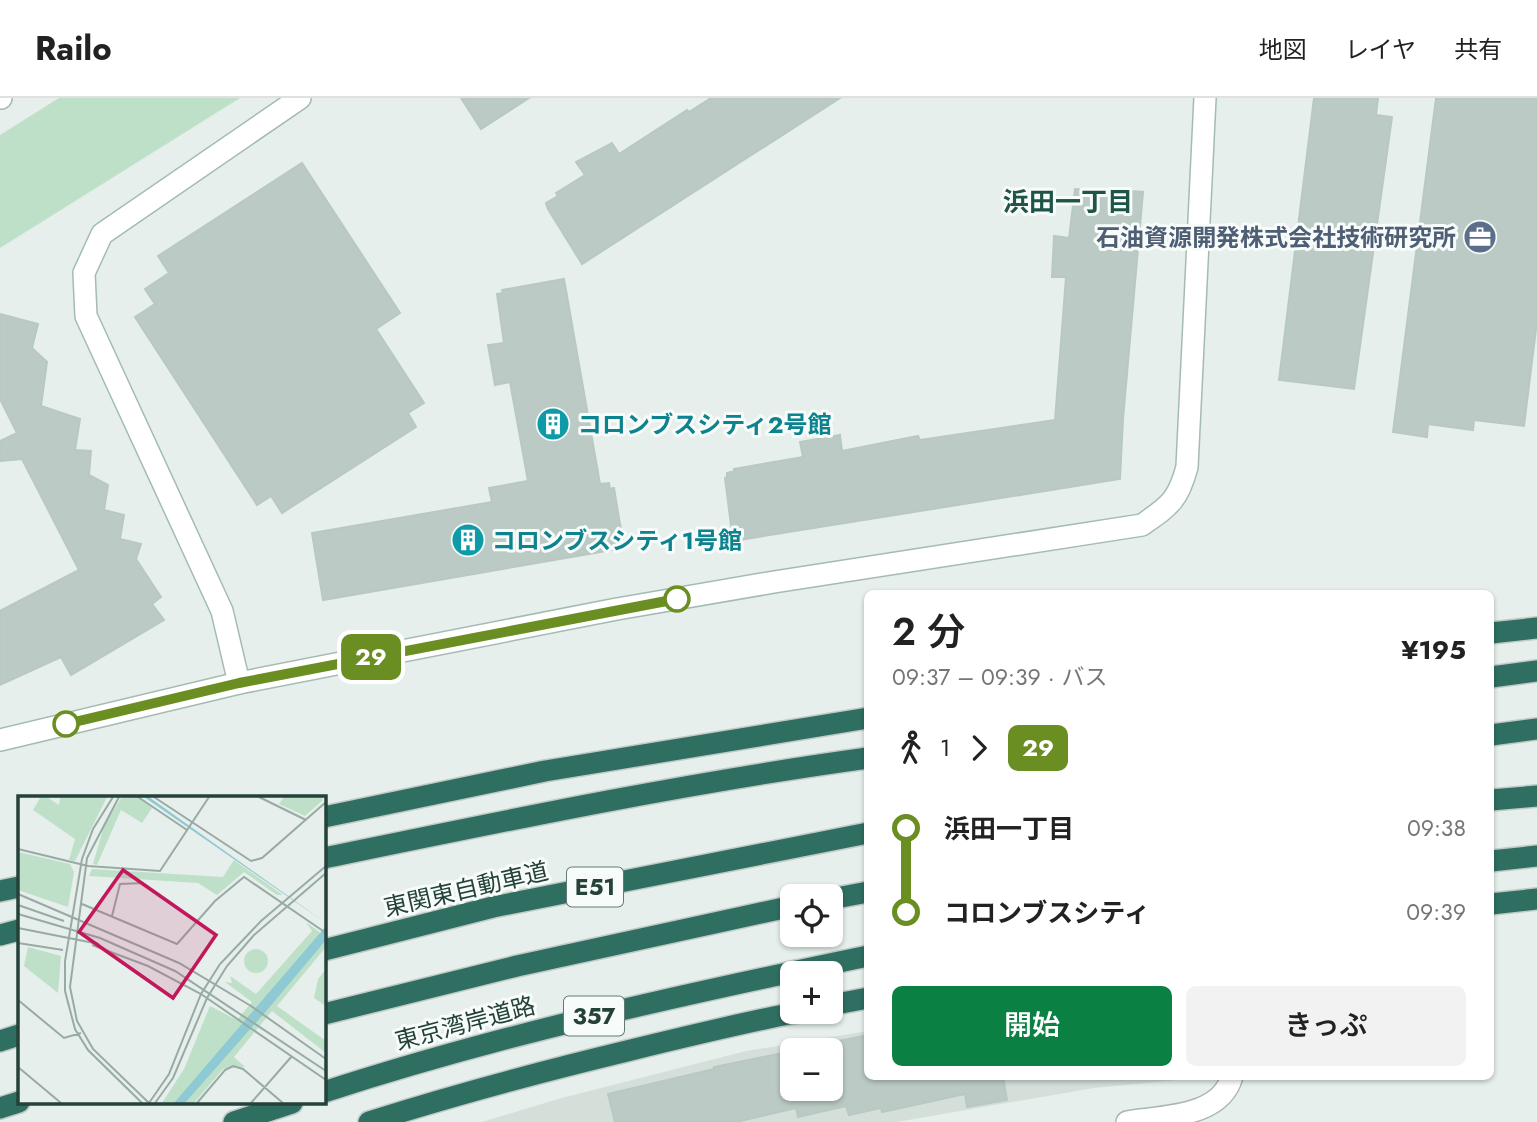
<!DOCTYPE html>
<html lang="ja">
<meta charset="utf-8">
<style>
body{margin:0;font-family:Jost,"Noto Sans JP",sans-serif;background:#f2f2f2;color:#222;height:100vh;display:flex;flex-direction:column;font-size:26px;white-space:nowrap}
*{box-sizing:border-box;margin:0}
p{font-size:23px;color:#767676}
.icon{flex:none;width:38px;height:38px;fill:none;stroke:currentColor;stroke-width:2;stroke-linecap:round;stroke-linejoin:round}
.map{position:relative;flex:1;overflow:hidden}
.drawer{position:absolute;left:864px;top:492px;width:630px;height:490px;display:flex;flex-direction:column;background:#fff;border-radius:10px;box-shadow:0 2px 5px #0004}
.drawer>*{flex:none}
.badge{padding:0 14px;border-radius:10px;font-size:24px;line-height:46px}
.controls{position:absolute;left:780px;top:786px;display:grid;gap:14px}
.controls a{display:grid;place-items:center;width:63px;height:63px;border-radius:10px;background:#fff;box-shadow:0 2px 5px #0004;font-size:35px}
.map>.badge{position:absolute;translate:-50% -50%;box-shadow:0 0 0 4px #fff}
.legs{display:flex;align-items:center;gap:10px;height:77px;padding:0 28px;font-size:23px}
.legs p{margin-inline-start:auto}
.headline{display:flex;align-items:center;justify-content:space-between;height:119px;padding:0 28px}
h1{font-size:38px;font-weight:600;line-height:52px}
.cta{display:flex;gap:14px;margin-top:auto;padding:14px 28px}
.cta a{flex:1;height:80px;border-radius:10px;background:#0b8043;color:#fff;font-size:28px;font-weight:600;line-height:80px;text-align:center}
.cta a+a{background:#f2f2f2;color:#222}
ul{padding:0 28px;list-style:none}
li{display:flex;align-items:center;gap:24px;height:84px;font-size:26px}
li i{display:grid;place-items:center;width:10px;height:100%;margin:0 9px;background:currentColor}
li i::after{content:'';width:18px;height:18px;margin:-9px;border:5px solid;border-radius:50%;background:#fff}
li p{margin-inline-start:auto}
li:first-child i{background:linear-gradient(#0000 50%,currentColor 0)}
li:last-child i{background:linear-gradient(currentColor 50%,#0000 0)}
header{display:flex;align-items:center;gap:42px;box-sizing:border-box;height:98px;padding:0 35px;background:#fff;border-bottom:2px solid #e0e0e0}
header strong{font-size:33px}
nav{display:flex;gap:38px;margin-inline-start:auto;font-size:24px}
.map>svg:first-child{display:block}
.built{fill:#d4dfda;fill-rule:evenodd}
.green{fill:#bfe0c8}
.building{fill:#bbcac4;stroke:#b8c9c2;stroke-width:2}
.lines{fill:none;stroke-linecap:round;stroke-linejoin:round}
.street-casing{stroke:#a8b8b2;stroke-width:24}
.secondary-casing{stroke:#a4bbb3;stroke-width:24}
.highway-casing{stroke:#c2cac8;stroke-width:24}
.street{stroke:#fff;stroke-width:21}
.secondary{stroke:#fff;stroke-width:21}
.highway{stroke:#2f6f62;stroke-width:21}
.line-1-casing{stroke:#fff;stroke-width:16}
.line-1{stroke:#6b8e23;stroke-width:10}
.stop-1-dot{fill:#fff;stroke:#6b8e23;stroke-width:3.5}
.labels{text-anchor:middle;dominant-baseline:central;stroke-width:6;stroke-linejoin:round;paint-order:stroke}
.shield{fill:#f7fbf9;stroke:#637a73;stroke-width:2}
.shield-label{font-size:23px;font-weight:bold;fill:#24423a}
.service-label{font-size:24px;font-weight:bold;fill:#4e5e75;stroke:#f7fbf9;text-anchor:end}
.culture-label{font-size:24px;font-weight:bold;fill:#0d838f;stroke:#f7fbf9;text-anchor:start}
.street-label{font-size:24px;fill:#24423a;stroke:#f7fbf9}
.neighbourhood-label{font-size:26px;font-weight:bold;fill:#1f5548;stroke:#f7fbf9}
.inset-road{fill:none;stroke:#98aaa4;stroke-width:2}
.view{fill:#c2185b;fill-opacity:0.15;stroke:#c2185b;stroke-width:3.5}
.inset-edge{fill:none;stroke:#24423a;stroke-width:3.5}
</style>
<header>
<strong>Railo</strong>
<nav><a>地図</a><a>レイヤ</a><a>共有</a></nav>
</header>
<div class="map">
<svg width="1537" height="1024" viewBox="0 0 1537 1024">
<rect width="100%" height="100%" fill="#e6efeb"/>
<!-- built -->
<path class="built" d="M 868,933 L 868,978 L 1189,978 L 1188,981 L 1094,990 L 897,1024 L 482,1024 L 558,1001 L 746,953 ZM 793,952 L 831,952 L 831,990 L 793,990 Z"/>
<!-- green -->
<polygon class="green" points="59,0 240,0 0,150 0,37"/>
<!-- building -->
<g class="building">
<polygon points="461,0 529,0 481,31"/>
<polygon points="711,0 840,0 582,166 548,111 546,105 558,98 556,95 585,77 576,64 612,45 619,56 687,12 689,14"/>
<polygon points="1314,0 1378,0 1376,17 1392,19 1354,291 1279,282"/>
<polygon points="1436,0 1537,0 1537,223 1524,328 1474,322 1473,332 1428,326 1427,339 1393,334"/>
<polygon points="302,65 400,215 376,231 424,305 408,315 416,329 282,415 271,398 257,407 135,219 155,206 145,191 169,175 158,158"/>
<polygon points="1075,91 1115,95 1115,92 1143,94 1123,321 1120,381 733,443 725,380 727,379 727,375 735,373 734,371 803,359 800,344 840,337 842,353 918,338 920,342 1055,322 1066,179 1052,179 1054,138 1069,140"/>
<polygon points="564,181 600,386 609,385 610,391 614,390 624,450 323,502 312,435 492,404 489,390 528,383 510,284 495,287 488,247 504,245 497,196 503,195 502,192"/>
<polygon points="0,216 38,226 32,250 47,264 41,308 80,321 75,352 91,353 89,377 108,387 104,412 124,417 120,441 141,446 136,461 161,499 152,506 164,522 71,577 61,559 0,587 0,513 79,472 22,361 0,363 0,343 17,335 0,301"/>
<polygon points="868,937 868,978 1003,978 1007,1002 967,1009 965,996 882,1014 881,1010 849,1017 846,1008 798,1019 796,1010 736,1024 615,1024 608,996 714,971 714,969 793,953 793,990 831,990 831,952 795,952"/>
</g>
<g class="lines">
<defs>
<path id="street" d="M 1127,1024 C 1162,1018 1221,1020 1232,978"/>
<g id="secondary">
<polyline points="0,0 1,0"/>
<polyline points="239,585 222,513 86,218 84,175 102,136 300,0"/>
<path d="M 0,642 L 239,585 L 617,511 L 774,484 L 1142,427 C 1169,408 1178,403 1187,369 L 1205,0"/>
</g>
<g id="highway">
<polyline points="1491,535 1537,530"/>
<polyline points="1491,579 1537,573"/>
<polyline points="1491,637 1537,631"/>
<polyline points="1491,702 1537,698"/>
<polyline points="324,719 545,673 868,620"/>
<path d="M 324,760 C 504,723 685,685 868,660"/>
<polyline points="1491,763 1537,758"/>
<polyline points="0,793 19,789"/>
<polyline points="831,801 868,794"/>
<polyline points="1491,806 1537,801"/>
<polyline points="0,837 19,832"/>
<polyline points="324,852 493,809 868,735"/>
<polyline points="831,907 868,900"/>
<polyline points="324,916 517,868 793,808"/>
<polyline points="0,943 19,937"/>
<path d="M 324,994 C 502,936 685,896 868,858"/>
<polyline points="0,1010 19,1004"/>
<polyline points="234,1024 292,1005"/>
<path d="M 369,1024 C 454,997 540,974 627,953 C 684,939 741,925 799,914"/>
</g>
</defs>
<!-- street casing -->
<use href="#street" class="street-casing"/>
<!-- secondary casing -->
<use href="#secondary" class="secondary-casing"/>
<!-- highway casing -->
<use href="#highway" class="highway-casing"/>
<!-- street -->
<use href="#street" class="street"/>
<!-- secondary -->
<use href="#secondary" class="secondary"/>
<!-- highway -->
<use href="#highway" class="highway"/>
</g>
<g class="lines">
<defs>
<polyline id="line-1" points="66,626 239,585 677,501"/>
</defs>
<!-- line-1 casing -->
<use href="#line-1" class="line-1-casing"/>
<!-- line-1 -->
<use href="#line-1" class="line-1"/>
</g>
<!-- icons -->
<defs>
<symbol id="office-disc" viewBox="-11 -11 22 22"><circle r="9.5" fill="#5c6f8a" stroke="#f7fbf9"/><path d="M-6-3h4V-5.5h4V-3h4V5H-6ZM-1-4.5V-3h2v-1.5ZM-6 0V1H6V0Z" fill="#fff"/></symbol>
<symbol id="building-disc" viewBox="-11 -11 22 22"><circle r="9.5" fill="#0f9aa8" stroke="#f7fbf9"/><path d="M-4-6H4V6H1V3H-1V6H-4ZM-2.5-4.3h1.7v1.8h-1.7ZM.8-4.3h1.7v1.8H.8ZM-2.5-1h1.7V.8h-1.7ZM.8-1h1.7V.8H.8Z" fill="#fff"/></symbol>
</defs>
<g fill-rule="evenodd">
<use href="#office-disc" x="1461" y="120" width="38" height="38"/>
<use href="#building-disc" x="534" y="307" width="38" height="38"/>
<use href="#building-disc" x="449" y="423" width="38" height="38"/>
</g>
<!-- markers -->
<g class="stop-1-dot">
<circle cx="677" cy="501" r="12"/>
<circle cx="66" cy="626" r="12"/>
</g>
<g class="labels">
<!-- shield labels -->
<g class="shield">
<rect x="567" y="769.5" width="56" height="39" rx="5"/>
<rect x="564" y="898.5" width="60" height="39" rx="5"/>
</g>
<g class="shield-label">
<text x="595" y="789">E51</text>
<text x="594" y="918">357</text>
</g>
<!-- service labels -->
<g class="service-label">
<text x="1456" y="139">石油資源開発株式会社技術研究所</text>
</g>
<!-- culture labels -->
<g class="culture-label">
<text x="578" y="326">コロンブスシティ2号館</text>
<text x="492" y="442">コロンブスシティ1号館</text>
</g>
<!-- street labels -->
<g class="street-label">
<text transform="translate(466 791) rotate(-13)">東関東自動車道</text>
<text transform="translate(465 925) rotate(-15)">東京湾岸道路</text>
</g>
<!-- neighbourhood labels -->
<g class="neighbourhood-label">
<text x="1068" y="104">浜田一丁目</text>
</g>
</g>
<!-- overview -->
<g transform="translate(18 698)">
<rect width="308" height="308" fill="#e6efeb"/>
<path d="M 29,1 L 41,9 L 42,1 L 89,1 L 57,65 L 51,64 L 57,43 L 15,14 L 22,2 ZM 119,1 L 134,12 L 124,27 L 103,14 L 79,69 L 75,68 L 86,30 L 103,2 ZM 266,1 L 303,1 L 305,4 L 287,20 L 261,8 ZM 0,56 L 52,68 L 56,76 L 50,111 L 0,94 ZM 216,64 L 265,99 L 259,99 L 226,76 L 199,99 L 180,87 L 71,80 L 74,73 L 205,81 ZM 288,126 L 308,141 L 308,151 L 259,210 L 308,245 L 308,257 L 254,215 L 216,261 L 227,271 L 205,273 L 176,307 L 144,307 L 166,273 L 192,210 L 219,224 L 234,206 L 207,186 L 214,187 L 212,180 L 238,198 L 294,135 ZM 10,151 L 43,160 L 40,197 L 6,170 ZM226 165a12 12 0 1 1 24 0a12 12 0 1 1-24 0ZM 308,173 L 308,210 L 296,202 L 300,183 Z" fill="#bfe0c8"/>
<path d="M 126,1 L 131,1 L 308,127 ZM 308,130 L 308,144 L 250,213 L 167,307 L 156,307 Z" fill="#8ec9d4"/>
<path class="inset-road" d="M 95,1 L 75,33 L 64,63 L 47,165 L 47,195 L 57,233 L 70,254 L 124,307M 101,1 L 69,62 L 52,191 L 59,225 L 75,253 L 131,307M 120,1 L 169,34M 136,1 L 233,65 L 244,62 L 308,6M 241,1 L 288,24M 0,53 L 70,70 L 142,75 L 191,1M 0,98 L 161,167 L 233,210 L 308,263M 64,108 L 159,148 L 197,105 L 226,81 L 308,137M 0,109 L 46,125M 0,118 L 82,142 L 157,175 L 308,275M 94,120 L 102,88 L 126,87M 0,132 L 81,148M 0,147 L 45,154M 74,149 L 130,170 L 183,198 L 308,284M 0,204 L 46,242 L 63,237M 0,271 L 43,307M 131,307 L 151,278 L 183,198 L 202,168 L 243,125 L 308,70M 137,307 L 155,282 L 189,202 L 209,170 L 236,139 L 308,77M 179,307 L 207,274 L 215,270 L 225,273 L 265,307M 233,307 L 274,260"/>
<path class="view" d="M 105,74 L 198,139 L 155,202 L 61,136 Z"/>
<rect width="308" height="308" class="inset-edge"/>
</g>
</svg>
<div class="controls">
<a><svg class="icon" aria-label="locate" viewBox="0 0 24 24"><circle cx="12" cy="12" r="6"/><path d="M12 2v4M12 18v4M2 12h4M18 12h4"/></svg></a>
<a>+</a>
<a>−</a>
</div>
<b class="badge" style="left:371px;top:559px;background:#6b8e23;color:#fff">29</b>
<section class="drawer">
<div class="headline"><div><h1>2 分</h1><p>09:37 – 09:39 · バス</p></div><b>¥195</b></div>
<div class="legs"><svg class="icon" aria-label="walk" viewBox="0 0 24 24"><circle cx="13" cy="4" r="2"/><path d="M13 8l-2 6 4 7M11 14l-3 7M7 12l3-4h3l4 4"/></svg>1<svg class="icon" aria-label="forward" viewBox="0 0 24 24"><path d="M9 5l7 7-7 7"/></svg><b class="badge" style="background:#6b8e23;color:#fff">29</b></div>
<ul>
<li><i style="color:#6b8e23"></i><b>浜田一丁目</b><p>09:38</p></li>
<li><i style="color:#6b8e23"></i><b>コロンブスシティ</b><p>09:39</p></li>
</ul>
<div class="cta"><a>開始</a><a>きっぷ</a></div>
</section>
</div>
